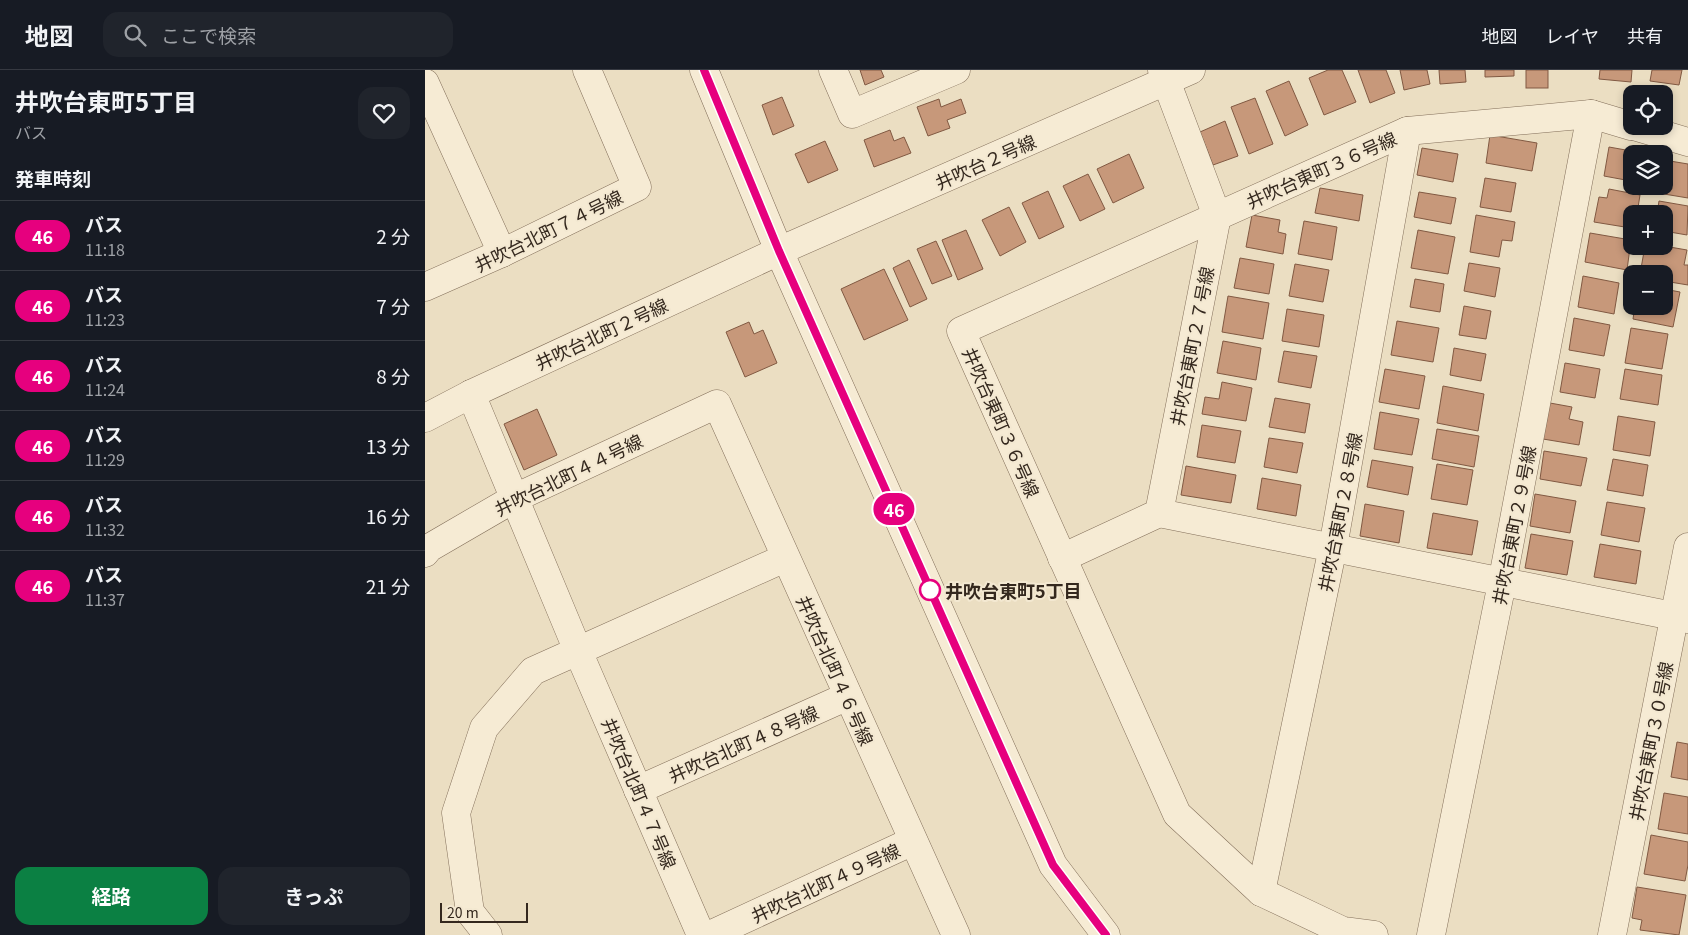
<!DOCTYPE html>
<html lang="ja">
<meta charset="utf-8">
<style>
body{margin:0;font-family:Georgia,"Noto Sans JP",serif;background:#20242c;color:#f1f3f6;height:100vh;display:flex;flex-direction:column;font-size:19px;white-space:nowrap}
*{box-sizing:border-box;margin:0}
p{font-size:16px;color:#9ea1a6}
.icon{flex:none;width:28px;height:28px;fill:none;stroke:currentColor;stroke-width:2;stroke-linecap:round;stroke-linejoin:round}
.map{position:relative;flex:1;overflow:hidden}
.panel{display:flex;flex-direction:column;background:#171b24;width:425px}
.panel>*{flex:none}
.badge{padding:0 10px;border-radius:16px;font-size:18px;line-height:32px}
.controls{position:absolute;left:1198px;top:15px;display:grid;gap:10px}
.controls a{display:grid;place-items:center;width:50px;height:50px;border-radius:10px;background:#171b24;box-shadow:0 2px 8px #0003;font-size:25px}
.scale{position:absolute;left:15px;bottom:12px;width:88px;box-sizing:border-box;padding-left:5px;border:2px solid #34281e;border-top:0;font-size:14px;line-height:18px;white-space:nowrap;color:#34281e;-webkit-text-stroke:4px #f3e8d1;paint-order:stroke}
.map>.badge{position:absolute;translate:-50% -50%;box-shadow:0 0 0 2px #fff}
h2{padding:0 15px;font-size:19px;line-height:45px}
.round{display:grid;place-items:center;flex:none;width:52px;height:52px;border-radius:15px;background:#20242c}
.head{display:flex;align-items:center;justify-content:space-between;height:85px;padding:0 15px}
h1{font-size:24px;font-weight:700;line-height:38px}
.primary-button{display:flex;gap:10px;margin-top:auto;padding:10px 15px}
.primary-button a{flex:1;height:58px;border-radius:15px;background:#0b8043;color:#fff;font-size:20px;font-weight:700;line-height:58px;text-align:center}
.primary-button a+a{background:#20242c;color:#f1f3f6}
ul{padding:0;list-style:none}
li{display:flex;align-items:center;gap:15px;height:70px;padding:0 15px;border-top:1px solid #363941}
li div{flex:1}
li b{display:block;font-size:19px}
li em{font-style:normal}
li .badge{min-width:55px;font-weight:700;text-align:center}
header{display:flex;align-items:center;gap:30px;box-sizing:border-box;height:70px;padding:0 25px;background:#171b24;border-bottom:1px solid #363941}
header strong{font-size:24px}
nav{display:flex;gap:28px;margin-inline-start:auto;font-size:18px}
.search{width:350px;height:45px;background:#20242c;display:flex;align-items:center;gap:12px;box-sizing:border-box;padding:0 18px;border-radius:15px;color:#9ea1a6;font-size:19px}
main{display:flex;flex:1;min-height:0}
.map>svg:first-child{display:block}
.building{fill:#c7987a;stroke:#815942}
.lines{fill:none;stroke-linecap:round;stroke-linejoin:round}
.minor-casing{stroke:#836f5a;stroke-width:29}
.minor{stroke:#f6ebd4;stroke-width:28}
.line-casing{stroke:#fff;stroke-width:11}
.line{stroke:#e6007e;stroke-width:8}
.stop-dot{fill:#fff;stroke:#e6007e;stroke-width:2.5}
.labels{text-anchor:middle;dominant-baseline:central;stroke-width:4;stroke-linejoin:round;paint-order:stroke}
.street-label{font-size:18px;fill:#34281e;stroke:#f3e8d1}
.stop-label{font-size:18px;font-weight:bold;fill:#34281e;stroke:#f3e8d1;text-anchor:start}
</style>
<header>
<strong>地図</strong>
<div class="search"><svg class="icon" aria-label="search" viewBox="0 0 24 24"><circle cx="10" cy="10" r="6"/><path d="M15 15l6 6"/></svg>ここで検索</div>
<nav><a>地図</a><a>レイヤ</a><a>共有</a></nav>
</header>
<main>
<section class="panel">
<div class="head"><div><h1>井吹台東町5丁目</h1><p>バス</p></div><a class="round"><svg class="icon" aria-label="heart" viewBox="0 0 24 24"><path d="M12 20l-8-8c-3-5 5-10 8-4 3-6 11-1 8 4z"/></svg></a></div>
<h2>発車時刻</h2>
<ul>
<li><span class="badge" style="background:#e6007e;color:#fff">46</span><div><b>バス</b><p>11:18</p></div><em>2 分</em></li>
<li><span class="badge" style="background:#e6007e;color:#fff">46</span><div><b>バス</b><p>11:23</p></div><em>7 分</em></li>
<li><span class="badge" style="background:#e6007e;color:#fff">46</span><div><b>バス</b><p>11:24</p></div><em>8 分</em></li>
<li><span class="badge" style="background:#e6007e;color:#fff">46</span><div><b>バス</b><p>11:29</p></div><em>13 分</em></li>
<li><span class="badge" style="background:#e6007e;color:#fff">46</span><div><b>バス</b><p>11:32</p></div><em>16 分</em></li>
<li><span class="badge" style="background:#e6007e;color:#fff">46</span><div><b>バス</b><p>11:37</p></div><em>21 分</em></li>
</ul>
<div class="primary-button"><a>経路</a><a>きっぷ</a></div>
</section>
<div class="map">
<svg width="1263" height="865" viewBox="0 0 1263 865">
<rect width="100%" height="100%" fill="#ebdec2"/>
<!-- building -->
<g class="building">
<polygon points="435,0 456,0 459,7 440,15"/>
<polygon points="903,0 917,0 931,32 899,45 884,8"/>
<polygon points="933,0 961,0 970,23 945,33"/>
<polygon points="975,0 1002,0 1005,14 979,20"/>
<polygon points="1014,0 1040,0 1041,12 1015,14"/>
<polygon points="1060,0 1089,0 1089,6 1060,7"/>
<rect x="1101" y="0" width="22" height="18"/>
<polygon points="1175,0 1207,0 1206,12 1174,9"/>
<polygon points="1227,0 1257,0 1254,15 1225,11"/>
<polygon points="864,11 883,55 860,66 841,21"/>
<polygon points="357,27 369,56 348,65 337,35"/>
<polygon points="830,28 848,74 824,84 806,37"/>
<polygon points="514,29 516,37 536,29 541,43 522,50 525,58 503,66 492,37"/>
<polygon points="800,51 813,86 788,95 775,62"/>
<polygon points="465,60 469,71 479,67 486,83 449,97 439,70"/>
<polygon points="1065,65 1112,73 1107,101 1061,93"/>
<polygon points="400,71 413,100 383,113 370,84"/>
<polygon points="1184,77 1223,84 1206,84 1206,111 1179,106"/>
<polygon points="997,78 1033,84 1028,112 992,105"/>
<polygon points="704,84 719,118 688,133 672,99"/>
<polygon points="1239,90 1263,94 1263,128 1233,123 1234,116 1239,116"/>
<polygon points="663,104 680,139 655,151 638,116"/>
<polygon points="1060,108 1091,113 1086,142 1055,137"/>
<polygon points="895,118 938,125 934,151 890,143"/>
<polygon points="1184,119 1215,125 1212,144 1206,144 1206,158 1169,152 1174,127 1182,128"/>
<polygon points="623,121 639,157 614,169 597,133"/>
<polygon points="994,122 1031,128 1026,154 989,147"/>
<polygon points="1234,131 1263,136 1262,165 1239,161 1239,144 1232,144"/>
<polygon points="584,137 601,172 575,186 557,150"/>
<polygon points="827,145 855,150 853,162 861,164 858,184 821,177"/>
<polygon points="1051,145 1090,152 1087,171 1077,170 1074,187 1045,182"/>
<polygon points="879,151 912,157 907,190 873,184"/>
<polygon points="541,160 558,199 533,210 517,170"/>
<polygon points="993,160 1030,167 1023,204 986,198"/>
<polygon points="1165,163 1206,170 1202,200 1160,192"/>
<polygon points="511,171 527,206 507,214 492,179"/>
<polygon points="1220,176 1239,176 1262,180 1259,195 1263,195 1263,215 1239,211 1239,204 1215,204"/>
<polygon points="815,188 849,194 844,224 809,218"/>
<polygon points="484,190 502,229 485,237 468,198"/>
<polygon points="1044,193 1075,198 1070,227 1039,221"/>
<polygon points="870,194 904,200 898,232 864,226"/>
<polygon points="459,199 483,250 439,270 416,219"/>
<polygon points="1158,206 1194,213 1189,244 1153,237"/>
<polygon points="990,209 1019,214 1015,242 985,237"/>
<polygon points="1239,219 1255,222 1248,257 1208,249 1210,236 1239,236"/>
<polygon points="803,226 844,233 838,269 797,262"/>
<polygon points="1039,236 1066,241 1061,269 1034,265"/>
<polygon points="862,239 899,245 894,277 857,271"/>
<polygon points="1149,248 1185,255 1179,286 1144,280"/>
<polygon points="972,251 1014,258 1008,292 966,285"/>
<polygon points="324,252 329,264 338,260 352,293 320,307 301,262"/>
<polygon points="1206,258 1243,264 1237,299 1200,293"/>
<polygon points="798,271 836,278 831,310 792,303"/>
<polygon points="1029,278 1061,284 1056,311 1025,305"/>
<polygon points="859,281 892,286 886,318 853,312"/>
<polygon points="1140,293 1175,299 1170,328 1135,322"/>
<polygon points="960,299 1000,306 994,339 954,332"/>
<polygon points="1200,299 1237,305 1233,335 1195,329"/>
<polygon points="797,312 827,318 821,351 777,344 780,327 794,329"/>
<polygon points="1018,316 1059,324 1053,361 1012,353"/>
<polygon points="850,328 885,334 880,363 844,357"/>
<polygon points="1125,333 1147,337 1144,349 1158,352 1154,375 1118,369"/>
<polygon points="112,339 132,385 99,400 79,354"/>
<polygon points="955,342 994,349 987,385 949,379"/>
<polygon points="1193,346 1230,352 1225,386 1188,380"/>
<polygon points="777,355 816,361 810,393 772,387"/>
<polygon points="1012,359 1054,366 1049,397 1007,389"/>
<polygon points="844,368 878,373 872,403 839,397"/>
<polygon points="1119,381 1162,388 1156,416 1115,409"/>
<polygon points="1188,389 1223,395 1218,426 1182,420"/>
<polygon points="947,390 988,397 983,425 942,417"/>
<polygon points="1012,394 1048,400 1042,435 1006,429"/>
<polygon points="761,396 811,405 806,433 756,425"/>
<polygon points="837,408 876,415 871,446 832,439"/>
<polygon points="1110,424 1151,431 1145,463 1105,456"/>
<polygon points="1182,432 1220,438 1214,472 1176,465"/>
<polygon points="940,434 979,441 974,473 935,466"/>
<polygon points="1008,443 1053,451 1047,485 1002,478"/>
<polygon points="1106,464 1148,471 1142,505 1100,498"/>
<polygon points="1175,474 1216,481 1211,514 1169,507"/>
<polygon points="1252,672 1263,674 1263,710 1246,707"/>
<polygon points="1239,723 1263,727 1263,764 1233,759"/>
<polygon points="1226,765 1263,772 1263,795 1260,811 1219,804"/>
<polygon points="1212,817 1261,825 1254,865 1215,860 1217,850 1207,848"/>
</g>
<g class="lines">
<defs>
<g id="minor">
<polyline points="279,0 354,181 628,795 681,865"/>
<polyline points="408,0 427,44 531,0"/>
<polyline points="0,13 77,183"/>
<polyline points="1209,56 1263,72"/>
<polyline points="0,217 77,183 212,117 162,0"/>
<polyline points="46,324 153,581 276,865"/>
<polyline points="0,348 46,324 354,181 766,0"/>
<polyline points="734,443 1263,549"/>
<polyline points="0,483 4,478 90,428 292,334 531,865"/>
<polyline points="637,488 734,443 792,146 737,0"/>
<polyline points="213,720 423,626"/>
<polyline points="836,822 908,477 982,61"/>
<polyline points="63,865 45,842 31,743 59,658 108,601 360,488"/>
<polyline points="285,865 488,771"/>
<polyline points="949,865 918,861 836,822 752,744 536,261 982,61 1166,44 1206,56"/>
<polyline points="1006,865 1077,513 1166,44"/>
<polyline points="1187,865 1263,477"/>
</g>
</defs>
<!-- minor casing -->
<use href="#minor" class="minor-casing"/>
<!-- minor -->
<use href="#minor" class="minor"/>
</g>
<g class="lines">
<defs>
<polyline id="line" points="279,0 354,181 628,795 681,865"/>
</defs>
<!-- line casing -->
<use href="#line" class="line-casing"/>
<!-- line -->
<use href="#line" class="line"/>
</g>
<!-- markers -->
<circle class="stop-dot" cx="505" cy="520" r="10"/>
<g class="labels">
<!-- street labels -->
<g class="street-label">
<text transform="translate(560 91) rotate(-24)">井吹台２号線</text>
<text transform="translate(896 99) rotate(-24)">井吹台東町３６号線</text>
<text transform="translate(123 160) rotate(-26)">井吹台北町７４号線</text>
<text transform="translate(176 263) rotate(-25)">井吹台北町２号線</text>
<text transform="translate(766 276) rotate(-79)">井吹台東町２７号線</text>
<text transform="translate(577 352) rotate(66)">井吹台東町３６号線</text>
<text transform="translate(143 404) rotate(-26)">井吹台北町４４号線</text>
<text transform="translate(914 442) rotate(-79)">井吹台東町２８号線</text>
<text transform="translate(1088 455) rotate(-79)">井吹台東町２９号線</text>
<text transform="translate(411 600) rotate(66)">井吹台北町４６号線</text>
<text transform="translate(1225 671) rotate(-79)">井吹台東町３０号線</text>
<text transform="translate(318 673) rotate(-24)">井吹台北町４８号線</text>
<text transform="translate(215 723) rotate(67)">井吹台北町４７号線</text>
<text transform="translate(400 812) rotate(-25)">井吹台北町４９号線</text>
</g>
<!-- stop labels -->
<g class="stop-label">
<text x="520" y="520">井吹台東町5丁目</text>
</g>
</g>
</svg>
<div class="controls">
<a><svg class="icon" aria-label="locate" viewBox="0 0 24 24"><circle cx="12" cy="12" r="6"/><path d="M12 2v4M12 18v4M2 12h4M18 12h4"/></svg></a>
<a><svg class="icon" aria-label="layers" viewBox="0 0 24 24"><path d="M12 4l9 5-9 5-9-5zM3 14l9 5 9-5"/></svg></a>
<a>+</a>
<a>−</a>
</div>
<div class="scale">20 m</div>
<b class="badge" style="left:469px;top:439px;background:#e6007e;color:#fff">46</b>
</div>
</main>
